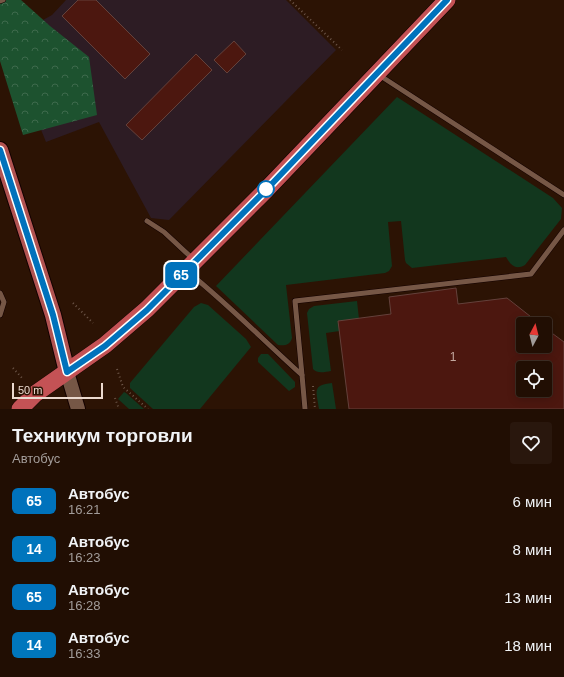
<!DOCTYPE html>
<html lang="ru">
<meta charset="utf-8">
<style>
body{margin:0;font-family:Helvetica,sans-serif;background:#29170d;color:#f1f3f6;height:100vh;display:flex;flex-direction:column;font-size:15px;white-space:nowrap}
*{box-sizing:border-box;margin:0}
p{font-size:13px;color:#a29c9a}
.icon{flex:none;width:22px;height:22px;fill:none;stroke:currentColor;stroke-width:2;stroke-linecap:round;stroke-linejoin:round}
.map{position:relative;height:409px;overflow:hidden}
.drawer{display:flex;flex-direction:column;background:#210e03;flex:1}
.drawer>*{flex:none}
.badge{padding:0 8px;border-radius:6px;font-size:14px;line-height:26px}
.needle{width:26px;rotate:7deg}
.tools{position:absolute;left:516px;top:317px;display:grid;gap:8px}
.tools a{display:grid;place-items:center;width:36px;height:36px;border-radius:4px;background:#210e03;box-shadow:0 2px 10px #0003,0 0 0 1px #3e2e25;font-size:20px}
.scale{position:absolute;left:12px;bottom:10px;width:91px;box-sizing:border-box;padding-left:4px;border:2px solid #ebd9cf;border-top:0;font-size:11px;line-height:14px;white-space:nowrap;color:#ebd9cf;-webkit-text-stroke:3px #2c1304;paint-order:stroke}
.map>.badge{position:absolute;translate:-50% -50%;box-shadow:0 0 0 2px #fff}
.round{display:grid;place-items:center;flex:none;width:42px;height:42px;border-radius:4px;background:#29170d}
.head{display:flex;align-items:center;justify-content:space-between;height:68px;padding:0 12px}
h1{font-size:19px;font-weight:600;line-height:30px}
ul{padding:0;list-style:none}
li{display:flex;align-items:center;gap:12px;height:48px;padding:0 12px}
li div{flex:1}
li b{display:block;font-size:15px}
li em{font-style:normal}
li .badge{min-width:44px;font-weight:700;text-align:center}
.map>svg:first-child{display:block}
.education{fill:#2d1c24}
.green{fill:#12371e}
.forest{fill:url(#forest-crowns)}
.building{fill:#4c170f;stroke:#64413b;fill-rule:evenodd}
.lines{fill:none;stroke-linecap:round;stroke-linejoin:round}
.service-casing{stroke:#130100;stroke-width:6}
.secondary-casing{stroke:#130100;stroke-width:16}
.primary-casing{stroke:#130100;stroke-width:18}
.trunk-casing{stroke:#130100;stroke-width:18}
.path{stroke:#6d5649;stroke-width:2;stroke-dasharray:1 3;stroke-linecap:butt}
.service{stroke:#765746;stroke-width:5}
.secondary{stroke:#765746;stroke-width:14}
.primary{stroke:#b15351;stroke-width:16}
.trunk{stroke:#c45255;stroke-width:17}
.line-casing{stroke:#fff;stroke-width:9}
.line{stroke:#0072bc;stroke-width:6}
.stop-dot{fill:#fff;stroke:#0072bc;stroke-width:2}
.labels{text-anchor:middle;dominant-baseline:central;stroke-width:3;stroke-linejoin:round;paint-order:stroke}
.number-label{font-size:12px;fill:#c3a89f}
</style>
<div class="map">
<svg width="564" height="409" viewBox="0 0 564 409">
<defs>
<pattern id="forest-crowns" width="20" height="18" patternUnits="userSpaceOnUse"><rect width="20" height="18" fill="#1d522f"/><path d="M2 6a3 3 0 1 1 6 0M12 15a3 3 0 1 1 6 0" fill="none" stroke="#3e6a4c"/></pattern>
</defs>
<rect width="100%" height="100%" fill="#2c1304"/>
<!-- education -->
<polygon class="education" points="66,0 286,0 336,50 169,220 151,218 99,122 46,142 5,41 52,15"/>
<!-- green -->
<g class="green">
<path d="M 397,97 L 553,198 L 562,208 L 561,219 L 525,265 C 516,270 511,266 506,257 L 412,268 L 406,263 L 405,260 L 401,221 L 388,222 L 392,266 L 389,271 L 385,273 L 286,285 L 292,338 C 290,345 285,346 278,345 L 216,286 Z"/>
<path d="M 357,301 L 360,328 L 326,333 L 331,371 C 325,372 317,374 313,369 L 307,313 L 309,309 L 314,306 Z"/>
<polygon points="201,303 208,305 246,339 251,347 200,409 153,409 130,388 130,383 194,307"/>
<polygon points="261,354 268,354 295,382 295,387 289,391 258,362 258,358"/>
<path d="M 332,383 L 336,409 L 319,409 C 317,392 311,385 332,383 Z"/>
<polygon points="124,392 126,393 144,409 129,409 118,399"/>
</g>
<!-- forest -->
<polygon class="forest" points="0,0 21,0 50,26 89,57 97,115 23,135 0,61"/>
<!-- building -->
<g class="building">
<polygon points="78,0 96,0 150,54 125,79 62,16"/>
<polygon points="234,41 246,54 227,73 214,60"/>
<polygon points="196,54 212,70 142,140 126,125"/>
<path d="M 456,288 L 458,304 L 507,298 L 540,324 L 523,324 L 523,346 L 545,346 L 545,328 L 564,342 L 564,409 L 349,409 L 338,321 L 391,314 L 389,297 ZM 523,368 L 545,368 L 545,390 L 523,390 Z"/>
</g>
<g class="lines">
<defs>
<g id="service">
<polyline points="0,1 3,0"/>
<polyline points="379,75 564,195"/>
<polyline points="147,221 164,232 193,259"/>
<path d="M 188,272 C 228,304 264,341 302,375 L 305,409"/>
<polyline points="0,293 4,302 0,315"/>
<polyline points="302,375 295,301 531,274 564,230"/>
</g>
<polyline id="secondary" points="67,372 78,409"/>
<polyline id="primary" points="0,150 53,315 67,372"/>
<polyline id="trunk" points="20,409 35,394 105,345 147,309 266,190 447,0"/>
</defs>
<!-- service casing -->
<use href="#service" class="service-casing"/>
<!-- secondary casing -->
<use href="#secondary" class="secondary-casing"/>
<!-- primary casing -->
<use href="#primary" class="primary-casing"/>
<!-- trunk casing -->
<use href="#trunk" class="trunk-casing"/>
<!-- path -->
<g class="path">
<polyline points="290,0 342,50"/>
<polyline points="73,303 93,323"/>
<polyline points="13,368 22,378"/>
<polyline points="117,369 123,387 148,409"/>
<polyline points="313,386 315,409"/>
<polyline points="115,398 119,409"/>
</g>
<!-- service -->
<use href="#service" class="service"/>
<!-- secondary -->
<use href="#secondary" class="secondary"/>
<!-- primary -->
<use href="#primary" class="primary"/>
<!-- trunk -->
<use href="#trunk" class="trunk"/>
</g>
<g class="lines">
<defs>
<polyline id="line" points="0,150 53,315 67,372 105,346 147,310 266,190 447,0"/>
</defs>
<!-- line casing -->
<use href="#line" class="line-casing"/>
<!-- line -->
<use href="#line" class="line"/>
</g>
<!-- markers -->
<circle class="stop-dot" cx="266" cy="189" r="8"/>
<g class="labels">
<!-- number labels -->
<g class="number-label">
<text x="453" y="357">1</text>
</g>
</g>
</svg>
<div class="tools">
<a><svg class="needle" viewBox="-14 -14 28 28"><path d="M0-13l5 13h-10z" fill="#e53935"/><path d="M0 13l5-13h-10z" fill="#a29c9a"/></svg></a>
<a><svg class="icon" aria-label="locate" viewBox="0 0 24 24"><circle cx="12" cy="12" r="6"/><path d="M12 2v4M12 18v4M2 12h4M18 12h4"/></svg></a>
</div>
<div class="scale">50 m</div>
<b class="badge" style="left:181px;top:275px;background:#0072bc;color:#fff">65</b>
</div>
<section class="drawer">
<div class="head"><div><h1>Техникум торговли</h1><p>Автобус</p></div><a class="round"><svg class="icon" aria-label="heart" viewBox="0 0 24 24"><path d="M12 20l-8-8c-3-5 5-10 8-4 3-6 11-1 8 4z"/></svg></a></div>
<ul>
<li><span class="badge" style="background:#0072bc;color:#fff">65</span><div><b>Автобус</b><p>16:21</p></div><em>6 мин</em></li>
<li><span class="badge" style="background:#0076bd;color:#fff">14</span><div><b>Автобус</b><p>16:23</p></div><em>8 мин</em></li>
<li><span class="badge" style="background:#0072bc;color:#fff">65</span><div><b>Автобус</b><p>16:28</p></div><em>13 мин</em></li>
<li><span class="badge" style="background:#0076bd;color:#fff">14</span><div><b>Автобус</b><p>16:33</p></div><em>18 мин</em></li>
</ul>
</section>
